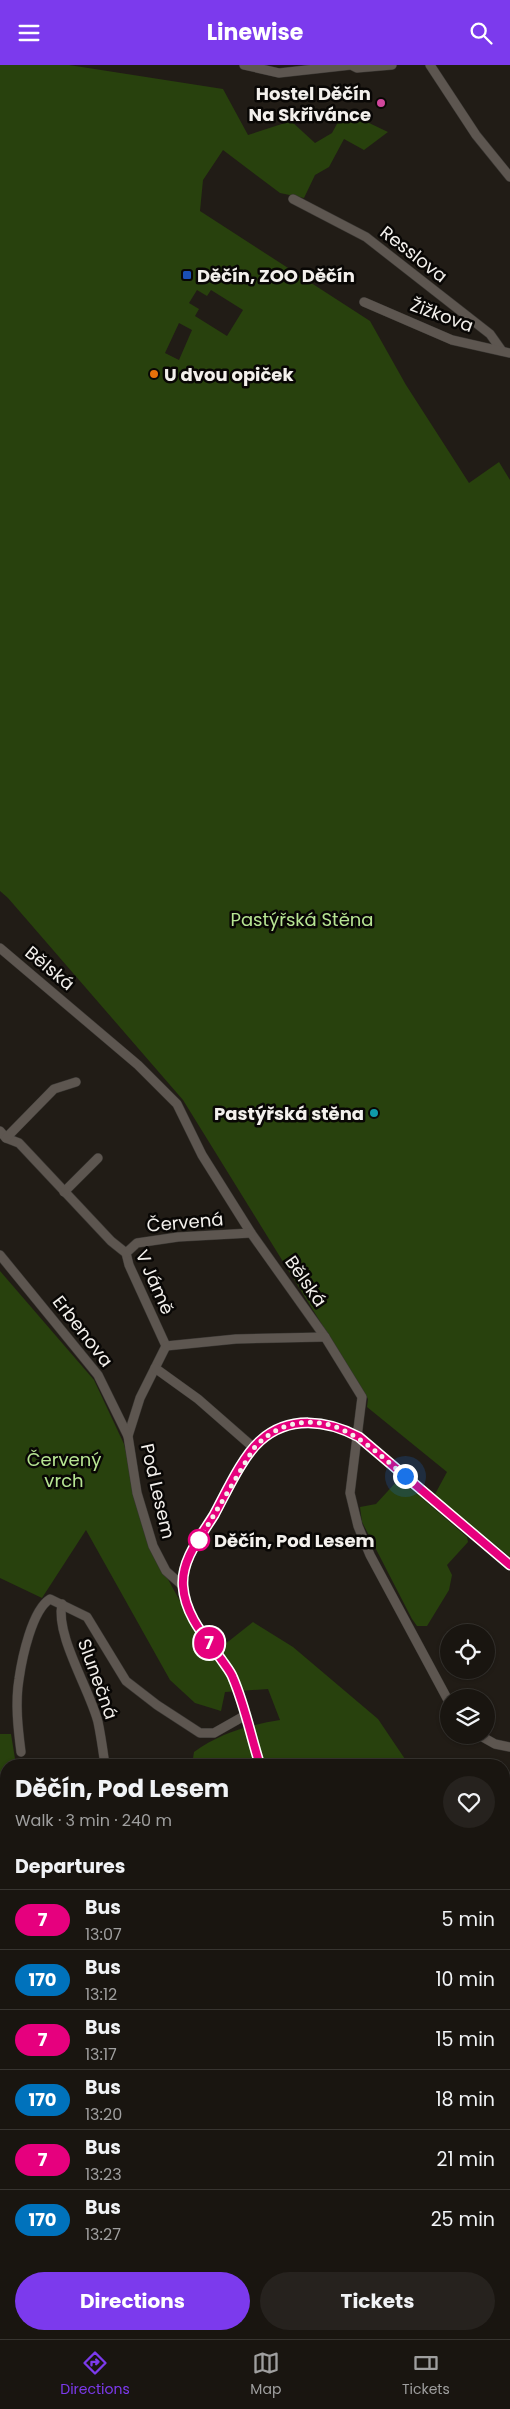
<!DOCTYPE html>
<meta charset="utf-8">
<style>
body{margin:0;font-family:Poppins,sans-serif;background:#26221e;color:#f1f3f6;height:100vh;display:flex;flex-direction:column;font-size:19px;white-space:nowrap}
*{box-sizing:border-box;margin:0}
p{font-size:16px;color:#9f9f9f}
.icon{flex:none;width:28px;height:28px;fill:none;stroke:currentColor;stroke-width:2;stroke-linecap:round;stroke-linejoin:round}
.map{position:relative;flex:1;overflow:hidden}
.drawer{position:absolute;left:0px;top:1694px;width:510px;height:581px;display:flex;flex-direction:column;background:#191510;border-radius:20px 20px 0 0;box-shadow:0 1px 4px #0004,0 0 0 1px #373430}
.drawer>*{flex:none}
.badge{padding:0 10px;border-radius:16px;font-size:18px;line-height:32px}
.controls{position:absolute;left:440px;top:1559px;display:grid;gap:10px}
.controls a{display:grid;place-items:center;width:55px;height:55px;border-radius:50%;background:#191510;box-shadow:0 1px 4px #0004,0 0 0 1px #373430;font-size:25px}
.you{position:absolute;width:25px;height:25px;margin:-12px;border:4px solid #fff;border-radius:50%;background:#1a73e8;box-shadow:0 0 0 8px #1a73e833}
.map>.badge{position:absolute;translate:-50% -50%;box-shadow:0 0 0 2px #fff}
h2{padding:0 15px;font-size:19px;line-height:45px}
.round{display:grid;place-items:center;flex:none;width:52px;height:52px;border-radius:26px;background:#26221e}
.head{display:flex;align-items:center;justify-content:space-between;height:85px;padding:0 15px}
h1{font-size:24px;font-weight:700;line-height:38px}
.primary-button{display:flex;gap:10px;margin-top:auto;padding:10px 15px}
.primary-button a{flex:1;height:58px;border-radius:30px;background:#7c3aed;color:#fff;font-size:20px;font-weight:700;line-height:58px;text-align:center}
.primary-button a+a{background:#26221e;color:#f1f3f6}
ul{padding:0;list-style:none}
li{display:flex;align-items:center;gap:15px;height:60px;padding:0 15px;border-top:1px solid #373430}
li div{flex:1}
li b{display:block;font-size:19px}
li em{font-style:normal}
li .badge{min-width:55px;font-weight:700;text-align:center}
header{display:flex;justify-content:space-between;align-items:center;height:65px;padding:0 15px;background:#7c3aed;color:#fff;font-size:22px;font-weight:700}
.dock{display:flex;justify-content:space-around;align-items:center;height:70px;border-top:1px solid #373430;background:#191510;font-size:14px;color:#9f9f9f}
.dock a{display:grid;justify-items:center;gap:2px}
.dock .on{color:#7c3aed}
.map>svg:first-child{display:block}
.green{fill:#28410d;fill-rule:evenodd}
.water{fill:#09476e;stroke:#4f7a94}
.lines{fill:none;stroke-linecap:round;stroke-linejoin:round}
.stream{stroke:#4f7a94;stroke-width:2.5}
.street-casing{stroke:#393632;stroke-width:10}
.street{stroke:#5d5650;stroke-width:9}
.line-casing{stroke:#fff;stroke-width:11}
.line{stroke:#e6007e;stroke-width:8}
.walk{stroke:#f3f0ec;stroke-width:5;stroke-dasharray:0 9}
.hotel-dot{fill:#d1479c;stroke:#090705;stroke-width:2}
.transit-dot{fill:#1a4fb4;stroke:#090705;stroke-width:2}
.food-dot{fill:#e8710a;stroke:#090705;stroke-width:2}
.culture-dot{fill:#0f9aa8;stroke:#090705;stroke-width:2}
.stop-dot{fill:#fff;stroke:#e6007e;stroke-width:2.5}
.labels{text-anchor:middle;dominant-baseline:central;stroke-width:5;stroke-linejoin:round;paint-order:stroke}
.poi-label{font-size:18px;font-weight:bold;fill:#f3f0ec;stroke:#090705;text-anchor:end}
.street-label{font-size:18px;fill:#f3f0ec;stroke:#090705}
.park-label{font-size:18px;fill:#b7e593;stroke:#090705}
.stop-label{font-size:18px;font-weight:bold;fill:#f3f0ec;stroke:#090705;text-anchor:start}
</style>
<header><svg class="icon" aria-label="menu" viewBox="0 0 24 24"><path d="M4 6h16M4 12h16M4 18h16"/></svg>Linewise<svg class="icon" aria-label="search" viewBox="0 0 24 24"><circle cx="10" cy="10" r="6"/><path d="M15 15l6 6"/></svg></header>
<div class="map">
<svg width="510" height="2274" viewBox="0 0 510 2274">
<rect width="100%" height="100%" fill="#211c16"/>
<!-- green -->
<g class="green">
<path d="M 0,0 L 69,0 L 223,24 L 248,70 L 291,56 L 315,78 L 332,68 L 344,46 L 388,67 L 364,85 L 344,74 L 329,102 L 315,110 L 304,133 L 280,128 L 223,85 L 203,115 L 200,146 L 370,256 L 406,320 L 469,418 L 499,397 L 510,415 L 510,1492 L 434,1431 L 447,1407 L 367,1342 L 368,1334 L 183,1035 L 8,833 L 0,826 ZM 197,225 L 207,231 L 211,225 L 243,245 L 227,271 L 195,251 L 199,244 L 189,238 ZM 179,258 L 192,265 L 179,295 L 165,288 Z"/>
<path d="M 0,1206 L 94,1315 L 124,1379 L 143,1459 L 158,1496 L 210,1591 L 253,1557 L 293,1582 L 378,1654 L 409,1700 L 192,1700 L 194,1687 C 220,1668 249,1660 280,1655 L 268,1624 L 225,1627 L 221,1646 L 195,1638 L 170,1615 L 86,1465 L 42,1533 L 0,1513 Z"/>
<polygon points="398,1415 401,1415 467,1472 468,1477 447,1500 452,1510 449,1525 427,1561 417,1561 412,1554 362,1457 360,1442 376,1439"/>
<polygon points="0,1669 11,1669 16,1700 6,1700 6,1785 0,1785"/>
<polygon points="0,1829 6,1858 6,2269 355,2269 348,2274 0,2274"/>
<polygon points="504,2064 509,2147 504,2156"/>
</g>
<!-- water -->
<polygon class="water" points="510,1803 510,1884 504,1874 504,1819"/>
<g class="lines">
<!-- stream -->
<g class="stream">
<polyline points="504,1811 510,1799"/>
<polyline points="504,1944 510,1979"/>
</g>
<defs>
<g id="street">
<polyline points="244,0 279,8 351,0 357,3 392,0"/>
<polyline points="430,0 476,70 510,112"/>
<polyline points="293,134 366,172 490,269 502,286"/>
<polyline points="364,237 452,275 510,288"/>
<polyline points="0,883 138,1000 177,1039 202,1090 251,1168 325,1272 362,1332 350,1428 358,1461 370,1490 449,1637"/>
<polyline points="0,1066 6,1073 19,1078 111,1176 126,1188 129,1200 166,1281 140,1333 128,1371 137,1428 153,1481 166,1506 183,1521"/>
<polyline points="6,1073 54,1024 76,1017"/>
<polyline points="64,1127 98,1093"/>
<polyline points="126,1188 137,1178 178,1172 251,1168"/>
<polyline points="0,1190 98,1310 128,1371"/>
<polyline points="166,1281 236,1274 325,1272"/>
<polyline points="155,1303 198,1334 254,1383"/>
<path d="M 62,1539 C 55,1570 90,1625 98,1657 C 101,1671 103,1686 105,1700"/>
<polyline points="479,1670 495,1679 510,1682"/>
<path d="M 21,1687 C 18,1664 15,1638 19,1614 C 22,1593 32,1545 50,1534 L 87,1552 L 126,1616 L 157,1640 L 200,1668 L 214,1668 L 244,1651"/>
<path d="M 260,1700 C 251,1672 245,1641 233,1613 C 231,1606 225,1600 221,1594 C 205,1572 185,1549 183,1521 C 181,1496 201,1471 214,1450 C 227,1428 242,1392 260,1376 C 289,1350 328,1355 359,1372 L 510,1500"/>
<polyline points="504,2216 510,2210"/>
<polyline points="441,2274 449,2269"/>
</g>
</defs>
<!-- street casing -->
<use href="#street" class="street-casing"/>
<!-- street -->
<use href="#street" class="street"/>
</g>
<g class="lines">
<defs>
<path id="line" d="M 260,1700 C 251,1672 245,1641 233,1613 C 231,1607 225,1600 221,1594 C 205,1572 185,1550 183,1521 C 181,1495 201,1471 214,1450 C 226,1428 242,1392 260,1376 C 289,1350 327,1355 359,1372 L 510,1500"/>
</defs>
<!-- line casing -->
<use href="#line" class="line-casing"/>
<!-- line -->
<use href="#line" class="line"/>
<!-- walk -->
<path class="walk" d="M 199,1475 L 254,1383 C 264,1372 276,1364 290,1360 C 338,1347 371,1383 405,1411"/>
</g>
<!-- markers -->
<circle class="hotel-dot" cx="381" cy="38" r="5"/>
<rect class="transit-dot" x="182" y="205" width="10" height="10" rx="2.5"/>
<circle class="food-dot" cx="154" cy="309" r="5"/>
<circle class="culture-dot" cx="374" cy="1048" r="5"/>
<circle class="stop-dot" cx="199" cy="1475" r="10"/>
<g class="labels">
<!-- poi labels -->
<g class="poi-label">
<text x="371" y="28">Hostel Děčín<tspan x="371" dy="21">Na Skřivánce</tspan></text>
<text x="197" y="210" text-anchor="start">Děčín, ZOO Děčín</text>
<text x="164" y="309" text-anchor="start">U dvou opiček</text>
<text x="364" y="1048">Pastýřská stěna</text>
</g>
<!-- street labels -->
<g class="street-label">
<text transform="translate(414 189) rotate(38)">Resslova</text>
<text transform="translate(442 250) rotate(20)">Žižkova</text>
<text transform="translate(50 903) rotate(40)">Bělská</text>
<text transform="translate(185 1157) rotate(-5)">Červená</text>
<text transform="translate(306 1216) rotate(55)">Bělská</text>
<text transform="translate(155 1217) rotate(66)">V Jámě</text>
<text transform="translate(83 1266) rotate(52)">Erbenova</text>
<text transform="translate(158 1426) rotate(77)">Pod Lesem</text>
<text transform="translate(98 1614) rotate(70)">Slunečná</text>
</g>
<!-- park labels -->
<g class="park-label">
<text x="302" y="854">Pastýřská Stěna</text>
<text x="64" y="1394">Červený<tspan x="64" dy="21">vrch</tspan></text>
</g>
<!-- stop labels -->
<g class="stop-label">
<text x="214" y="1475">Děčín, Pod Lesem</text>
</g>
</g>
</svg>
<div class="controls">
<a><svg class="icon" aria-label="locate" viewBox="0 0 24 24"><circle cx="12" cy="12" r="6"/><path d="M12 2v4M12 18v4M2 12h4M18 12h4"/></svg></a>
<a><svg class="icon" aria-label="layers" viewBox="0 0 24 24"><path d="M12 4l9 5-9 5-9-5zM3 14l9 5 9-5"/></svg></a>
</div>
<div class="you" style="left:405px;top:1411px"></div>
<b class="badge" style="left:209px;top:1578px;background:#e6007e;color:#fff">7</b>
<section class="drawer">
<div class="head"><div><h1>Děčín, Pod Lesem</h1><p>Walk · 3 min · 240 m</p></div><a class="round"><svg class="icon" aria-label="heart" viewBox="0 0 24 24"><path d="M12 20l-8-8c-3-5 5-10 8-4 3-6 11-1 8 4z"/></svg></a></div>
<h2>Departures</h2>
<ul>
<li><span class="badge" style="background:#e6007e;color:#fff">7</span><div><b>Bus</b><p>13:07</p></div><em>5 min</em></li>
<li><span class="badge" style="background:#0072bc;color:#fff">170</span><div><b>Bus</b><p>13:12</p></div><em>10 min</em></li>
<li><span class="badge" style="background:#e6007e;color:#fff">7</span><div><b>Bus</b><p>13:17</p></div><em>15 min</em></li>
<li><span class="badge" style="background:#0072bc;color:#fff">170</span><div><b>Bus</b><p>13:20</p></div><em>18 min</em></li>
<li><span class="badge" style="background:#e6007e;color:#fff">7</span><div><b>Bus</b><p>13:23</p></div><em>21 min</em></li>
<li><span class="badge" style="background:#0072bc;color:#fff">170</span><div><b>Bus</b><p>13:27</p></div><em>25 min</em></li>
</ul>
<div class="primary-button"><a>Directions</a><a>Tickets</a></div>
</section>
</div>
<nav class="dock">
<a class="on"><svg class="icon" aria-label="directions" viewBox="0 0 24 24"><path d="M12 3l9 9-9 9-9-9zM9 14v-3h6M13 9l2 2-2 2"/></svg>Directions</a>
<a><svg class="icon" aria-label="map" viewBox="0 0 24 24"><path d="M3 6l6-2 6 2 6-2v14l-6 2-6-2-6 2zM9 4v14M15 6v14"/></svg>Map</a>
<a><svg class="icon" aria-label="tickets" viewBox="0 0 24 24"><path d="M3 7h18v10H3zM15 7v10"/></svg>Tickets</a>
</nav>
